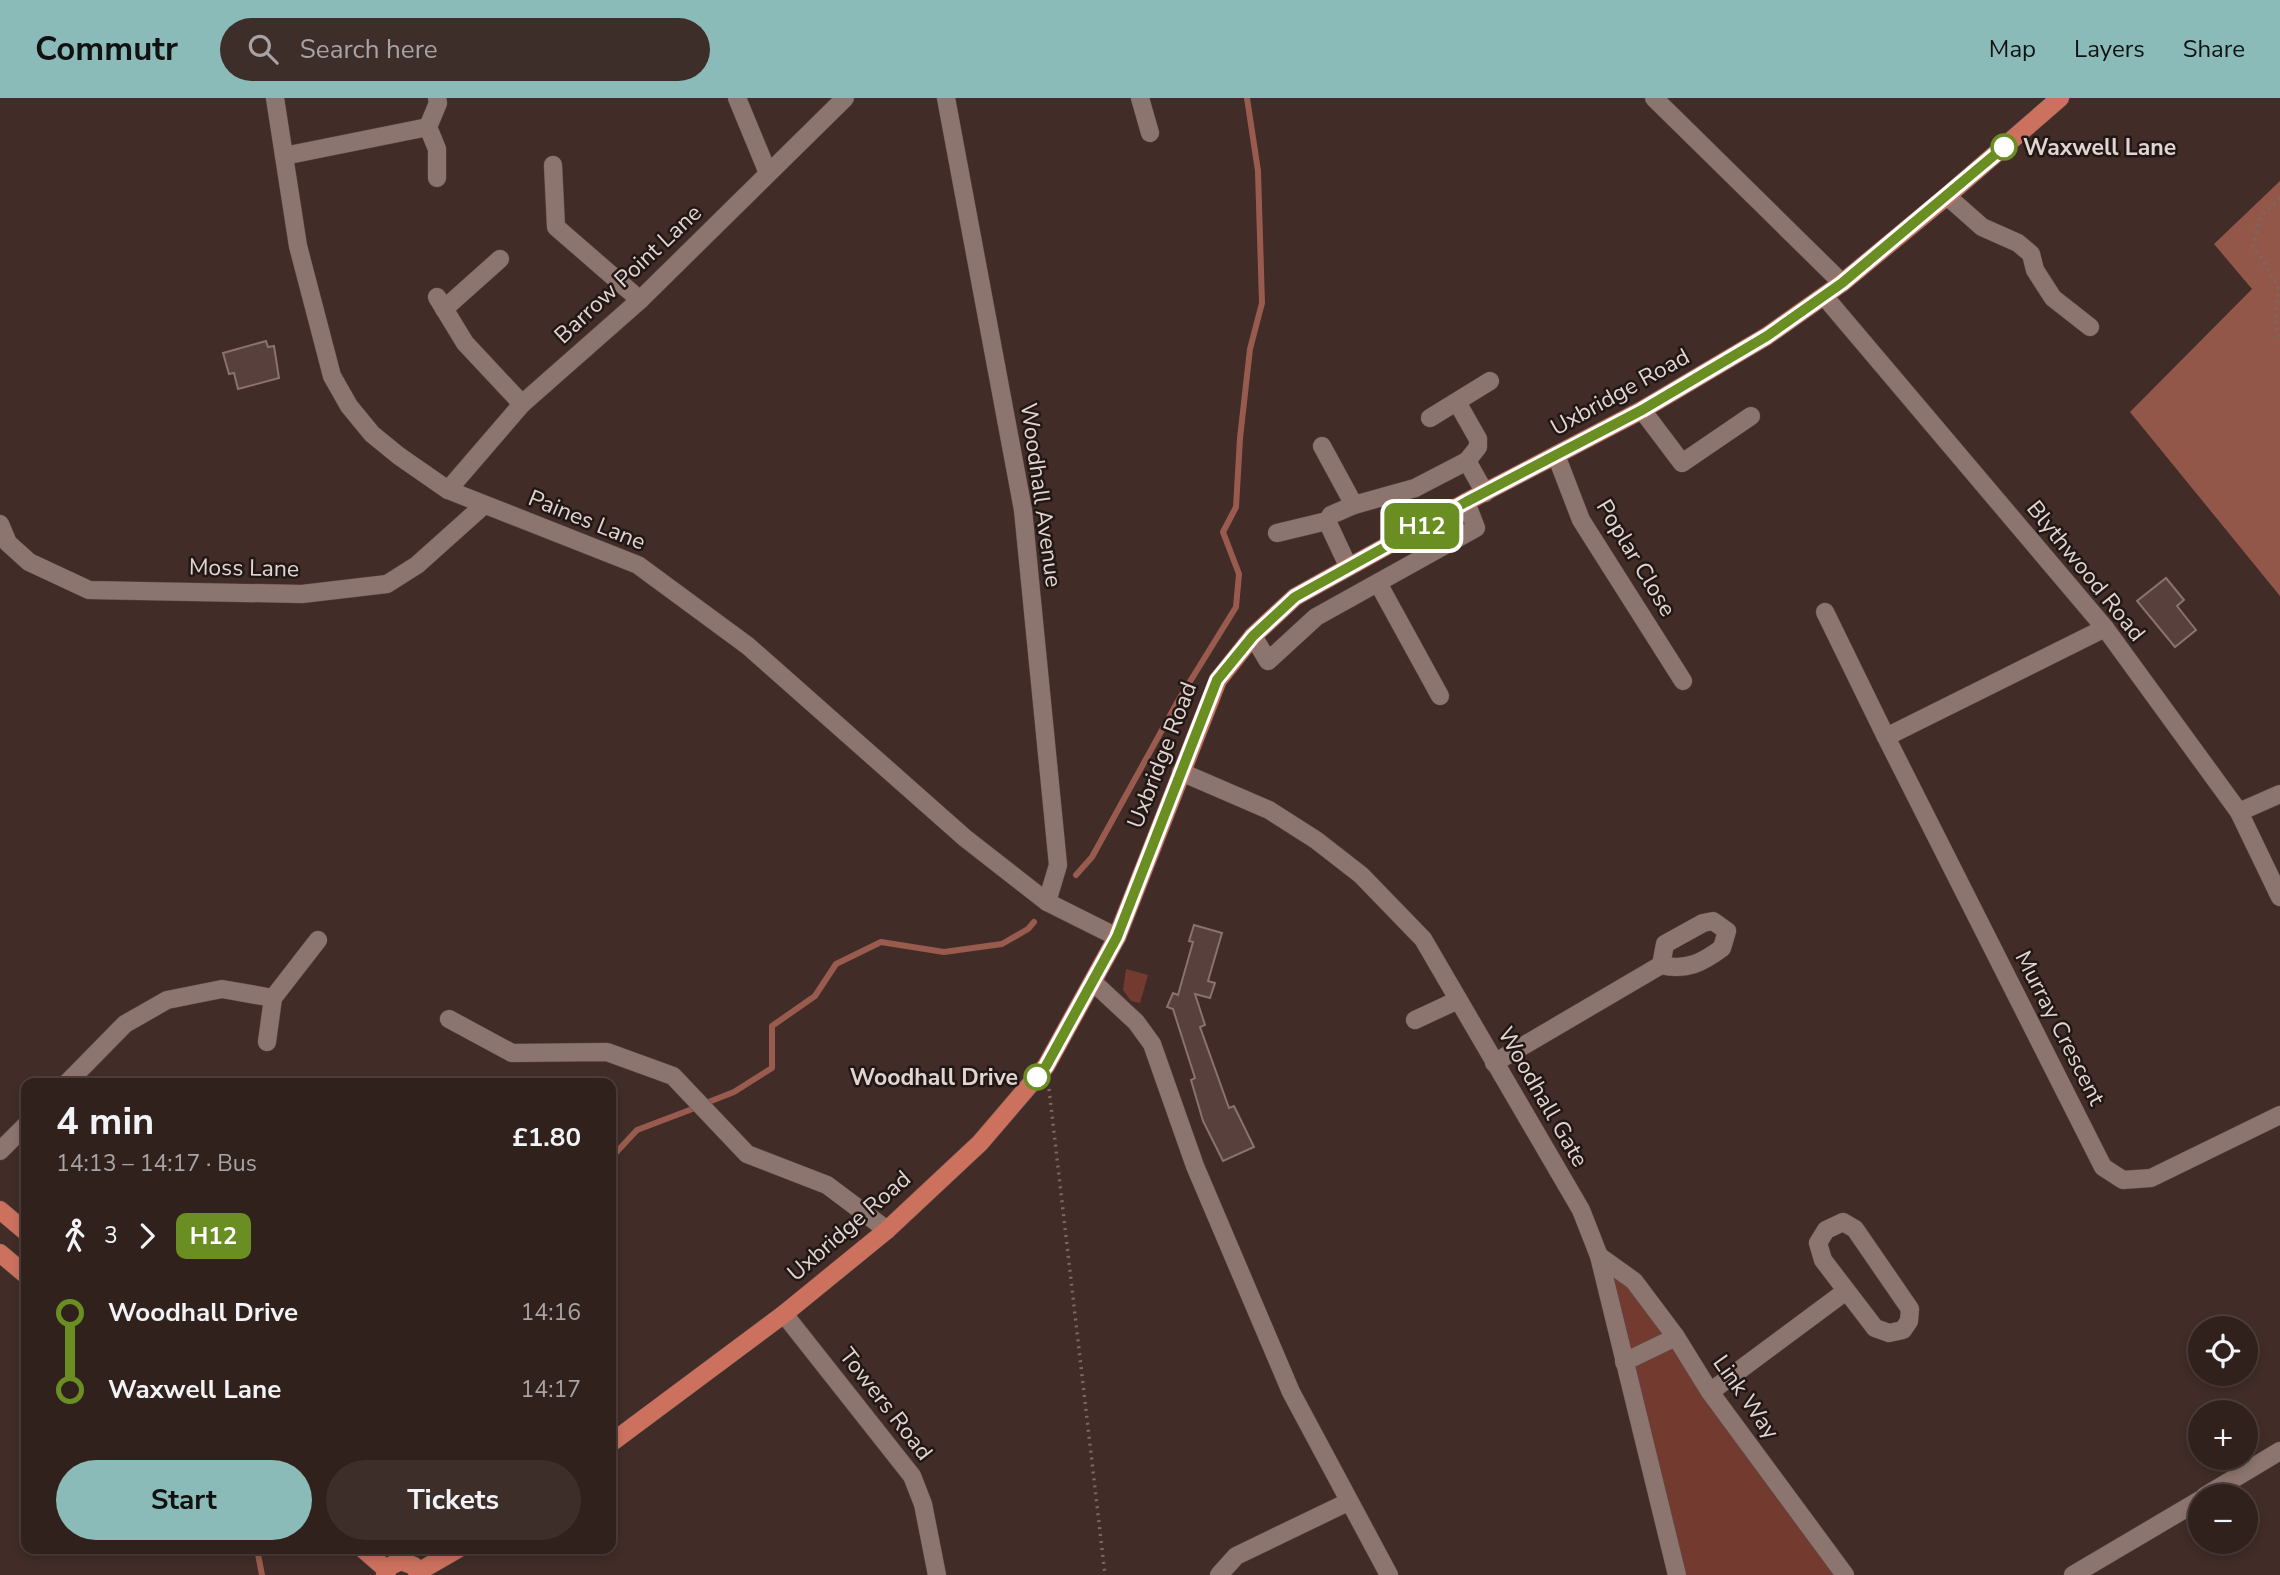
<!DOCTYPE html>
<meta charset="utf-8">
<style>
body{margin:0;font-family:"Nunito Sans",sans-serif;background:#3d2e2a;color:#f1f3f6;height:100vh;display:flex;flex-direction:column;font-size:26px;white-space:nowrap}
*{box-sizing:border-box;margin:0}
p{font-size:23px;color:#a8a3a4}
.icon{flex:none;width:38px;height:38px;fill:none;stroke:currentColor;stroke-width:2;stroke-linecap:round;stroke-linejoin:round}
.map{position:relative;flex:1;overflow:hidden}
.sheet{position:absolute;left:21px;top:980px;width:595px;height:476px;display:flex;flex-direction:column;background:#31211d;border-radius:14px;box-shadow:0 4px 10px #0003,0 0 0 2px #4c3e3b}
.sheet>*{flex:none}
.badge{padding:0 14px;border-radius:10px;font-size:24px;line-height:46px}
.controls{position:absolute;left:2188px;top:1218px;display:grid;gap:14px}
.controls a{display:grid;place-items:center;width:70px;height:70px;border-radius:50%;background:#31211d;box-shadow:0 4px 10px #0003,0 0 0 2px #4c3e3b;font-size:35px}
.map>.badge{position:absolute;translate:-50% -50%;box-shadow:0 0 0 4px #fff}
.legs{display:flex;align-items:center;gap:10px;height:77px;padding:0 35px;font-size:23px}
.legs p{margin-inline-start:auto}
.overview{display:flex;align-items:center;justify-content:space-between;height:119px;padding:0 35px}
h1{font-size:38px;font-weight:700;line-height:52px}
.primary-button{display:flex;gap:14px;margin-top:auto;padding:14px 35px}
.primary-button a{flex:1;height:80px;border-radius:42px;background:#8bbbb9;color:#111;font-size:28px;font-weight:700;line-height:80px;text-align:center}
.primary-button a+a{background:#3d2e2a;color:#f1f3f6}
ul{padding:0 35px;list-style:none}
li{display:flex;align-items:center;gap:24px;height:77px;font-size:26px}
li i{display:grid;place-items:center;width:10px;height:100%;margin:0 9px;background:currentColor}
li i::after{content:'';width:18px;height:18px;margin:-9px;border:5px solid;border-radius:50%;background:#31211d}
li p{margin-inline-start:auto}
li:first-child i{background:linear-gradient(#0000 50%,currentColor 0)}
li:last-child i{background:linear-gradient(currentColor 50%,#0000 0)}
header{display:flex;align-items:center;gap:42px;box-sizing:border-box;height:98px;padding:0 35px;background:#8bbbb9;color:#111}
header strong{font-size:33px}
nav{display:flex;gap:38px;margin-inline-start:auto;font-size:24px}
.search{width:490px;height:63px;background:#3d2e2a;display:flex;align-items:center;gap:18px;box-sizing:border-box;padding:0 24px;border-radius:38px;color:#a8a3a4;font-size:26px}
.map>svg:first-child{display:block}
.green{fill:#733b2f}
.forest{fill:#935749}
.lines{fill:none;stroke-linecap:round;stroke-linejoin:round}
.stream{stroke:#995b4e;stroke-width:6}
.building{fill:#58413c;stroke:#8b726d;stroke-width:2}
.minor-casing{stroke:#5b4a46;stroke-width:19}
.major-casing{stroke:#5b4a46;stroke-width:19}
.path{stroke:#7a6863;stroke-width:3.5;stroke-dasharray:2 5;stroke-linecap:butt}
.minor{stroke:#8d756f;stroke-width:18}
.major{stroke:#cb715e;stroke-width:18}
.line-1-casing{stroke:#fff;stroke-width:16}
.line-1{stroke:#6b8e23;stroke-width:10}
.stop-1-dot{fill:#fff;stroke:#6b8e23;stroke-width:3.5}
.labels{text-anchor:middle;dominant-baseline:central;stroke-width:5;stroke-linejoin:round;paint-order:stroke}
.stop-label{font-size:23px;font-weight:bold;fill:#e2d4d1;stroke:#211715;text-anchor:start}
.street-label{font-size:23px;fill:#e2d4d1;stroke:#211715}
</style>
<header>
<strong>Commutr</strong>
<div class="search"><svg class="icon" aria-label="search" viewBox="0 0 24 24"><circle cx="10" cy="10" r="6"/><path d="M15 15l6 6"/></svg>Search here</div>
<nav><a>Map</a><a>Layers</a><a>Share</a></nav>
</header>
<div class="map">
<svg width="2280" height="1477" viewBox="0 0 2280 1477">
<rect width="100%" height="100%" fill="#412c27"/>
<!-- green -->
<g class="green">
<polygon points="1126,871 1148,877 1140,905 1131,903 1123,892"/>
<polygon points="1599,1159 1634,1183 1845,1477 1677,1477"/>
</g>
<!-- forest -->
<polygon class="forest" points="2280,83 2280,498 2130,314 2252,191 2214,146"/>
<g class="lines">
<!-- stream -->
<g class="stream">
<polyline points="1076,777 1092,759 1178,603 1236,509 1239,476 1223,434 1236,409 1240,340 1250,251 1262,205 1258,73 1247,0"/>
<polyline points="706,1005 734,994 772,970 772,928 815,898 836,866 881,844 944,854 1002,846 1028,831 1034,824"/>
<polyline points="611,1060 637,1032 695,1010"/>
<polyline points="257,1451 262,1477"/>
</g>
</g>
<!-- building -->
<g class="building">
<polygon points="266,243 268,249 274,248 279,280 238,291 234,275 229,276 223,255"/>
<polygon points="2166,480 2184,502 2177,508 2196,532 2175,549 2137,503"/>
<polygon points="1194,827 1222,835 1208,883 1215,885 1210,900 1195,896 1205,927 1200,929 1229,1010 1234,1008 1254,1049 1223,1063 1203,1023 1191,982 1195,980 1173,911 1167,909 1173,895 1178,897 1193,844 1189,843"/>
</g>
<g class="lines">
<defs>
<g id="minor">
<polyline points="275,0 298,148 332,278 349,308 372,336 399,358 448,392 638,467 748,548 965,740 1047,804 1117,839"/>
<polyline points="437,0 438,5 428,29 437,51 437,80"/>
<polyline points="737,0 768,75"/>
<polyline points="946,0 1023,412 1058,767 1047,804"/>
<polyline points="1140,0 1150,35"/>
<polyline points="1654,0 1842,185"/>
<polyline points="284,58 428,29"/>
<polyline points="553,67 556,129 640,202"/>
<polyline points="1947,98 1982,129 2018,145 2031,156 2035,172 2053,200 2090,229"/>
<polyline points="1824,198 2105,530 2239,714 2280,799"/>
<polyline points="437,199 465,245 522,306"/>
<polyline points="444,211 500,161"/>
<polyline points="1457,304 1478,341 1478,349 1467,363"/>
<polyline points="1642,312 1682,365 1751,318"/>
<polyline points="1430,320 1490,283"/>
<polyline points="1322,348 1354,407"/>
<polyline points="1556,357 1581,422 1683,583"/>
<polyline points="448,392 522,306 640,202 845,0"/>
<polyline points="0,426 8,445 29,464 89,492 302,496 387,486 417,467 484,407"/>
<polyline points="1277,435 1327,423"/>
<polyline points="1348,468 1327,423 1331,417 1354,407 1415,390 1467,363 1485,395"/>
<polyline points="1378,485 1440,598"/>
<polyline points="1825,514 1886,639"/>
<polyline points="2105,530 1886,639 2103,1069 2123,1082 2151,1080 2280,1017"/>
<polyline points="1253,538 1268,563 1316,519 1476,430 1466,404"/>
<polyline points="1181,674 1269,712 1316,742 1361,777 1423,841 1581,1112 1599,1158 1677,1477"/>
<polyline points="2239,714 2280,696"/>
<polyline points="1093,884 1136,924 1152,946 1195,1068 1291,1294 1389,1477"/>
<polyline points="449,921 512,955 607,954 673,978 747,1056 827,1087 887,1132"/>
<polyline points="1415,922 1458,902"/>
<polyline points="267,944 273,900 318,842"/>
<path d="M 1494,965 L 1661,867 L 1665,846 L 1703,825 L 1713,823 L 1727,833 L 1722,850 C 1702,865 1686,873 1661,867"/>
<polyline points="67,985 125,926 167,902 222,891 273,900"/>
<polyline points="0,1053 26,1027"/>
<polygon points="1843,1124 1855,1131 1910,1211 1909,1223 1903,1232 1889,1235 1875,1230 1823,1162 1818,1145 1826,1132"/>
<polyline points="1599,1158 1634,1183 1676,1239 1710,1294 1845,1477"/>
<polyline points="784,1216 912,1378 923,1406 937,1477"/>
<polyline points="1624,1264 1676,1239"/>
<polyline points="1710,1294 1846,1193"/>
<polyline points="2205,1398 2280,1353"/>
<polyline points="1219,1477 1236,1458 1348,1404"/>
<polyline points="2073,1477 2200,1402"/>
</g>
<g id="major">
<polyline points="0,1112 26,1134"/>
<polyline points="0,1155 26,1177"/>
<polyline points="611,1345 784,1216 887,1132 980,1045 1046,968 1117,839 1218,582 1253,538 1295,499 1466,404 1642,312 1767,238 1842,185 1947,98 2060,0"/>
<polyline points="363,1451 387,1472"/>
<polyline points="418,1474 458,1451"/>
<polyline points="385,1477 390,1468 401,1463 414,1468 419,1477"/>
</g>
</defs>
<!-- minor casing -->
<use href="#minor" class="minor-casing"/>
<!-- major casing -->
<use href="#major" class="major-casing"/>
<!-- path -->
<g class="path">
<polyline points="2280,100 2261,118 2253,147 2278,188 2276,230 2280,239"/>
<polyline points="1049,991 1105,1477"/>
</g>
<!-- minor -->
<use href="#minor" class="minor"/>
<!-- major -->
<use href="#major" class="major"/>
</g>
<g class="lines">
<defs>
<polyline id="line-1" points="1037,979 1046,968 1117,839 1217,582 1253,538 1295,499 1466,404 1642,312 1767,238 1842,185 2004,49"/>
</defs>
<!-- line-1 casing -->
<use href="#line-1" class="line-1-casing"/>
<!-- line-1 -->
<use href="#line-1" class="line-1"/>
</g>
<!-- markers -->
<g class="stop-1-dot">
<circle cx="2004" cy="49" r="12"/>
<circle cx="1037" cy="979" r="12"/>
</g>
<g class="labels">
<!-- stop labels -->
<g class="stop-label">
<text x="2023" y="49">Waxwell Lane</text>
<text x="1018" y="979" text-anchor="end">Woodhall Drive</text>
</g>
<!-- street labels -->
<g class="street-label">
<text transform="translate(628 176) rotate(-43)">Barrow Point Lane</text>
<text transform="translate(1620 294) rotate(-29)">Uxbridge Road</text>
<text transform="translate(1041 397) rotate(82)">Woodhall Avenue</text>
<text transform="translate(587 422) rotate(22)">Paines Lane</text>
<text transform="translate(1636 460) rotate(59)">Poplar Close</text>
<text transform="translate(244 470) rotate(1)">Moss Lane</text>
<text transform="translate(2086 473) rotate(51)">Blythwood Road</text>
<text transform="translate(1162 657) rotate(-69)">Uxbridge Road</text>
<text transform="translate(2060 930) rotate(63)">Murray Crescent</text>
<text transform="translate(1543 999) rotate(60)">Woodhall Gate</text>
<text transform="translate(849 1128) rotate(-41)">Uxbridge Road</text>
<text transform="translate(1746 1299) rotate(55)">Link Way</text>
<text transform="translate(886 1306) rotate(52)">Towers Road</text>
</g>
</g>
</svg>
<div class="controls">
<a><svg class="icon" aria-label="locate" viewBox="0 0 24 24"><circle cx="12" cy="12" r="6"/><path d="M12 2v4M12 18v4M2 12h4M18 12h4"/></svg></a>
<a>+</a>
<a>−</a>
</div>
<b class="badge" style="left:1422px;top:428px;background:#6b8e23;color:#fff">H12</b>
<section class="sheet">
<div class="overview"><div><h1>4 min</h1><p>14:13 – 14:17 · Bus</p></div><b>£1.80</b></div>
<div class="legs"><svg class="icon" aria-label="walk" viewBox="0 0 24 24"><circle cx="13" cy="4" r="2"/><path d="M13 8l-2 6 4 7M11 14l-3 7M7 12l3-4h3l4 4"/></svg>3<svg class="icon" aria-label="forward" viewBox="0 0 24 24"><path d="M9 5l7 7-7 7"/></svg><b class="badge" style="background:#6b8e23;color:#fff">H12</b></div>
<ul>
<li><i style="color:#6b8e23"></i><b>Woodhall Drive</b><p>14:16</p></li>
<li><i style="color:#6b8e23"></i><b>Waxwell Lane</b><p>14:17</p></li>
</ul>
<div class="primary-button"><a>Start</a><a>Tickets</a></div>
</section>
</div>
